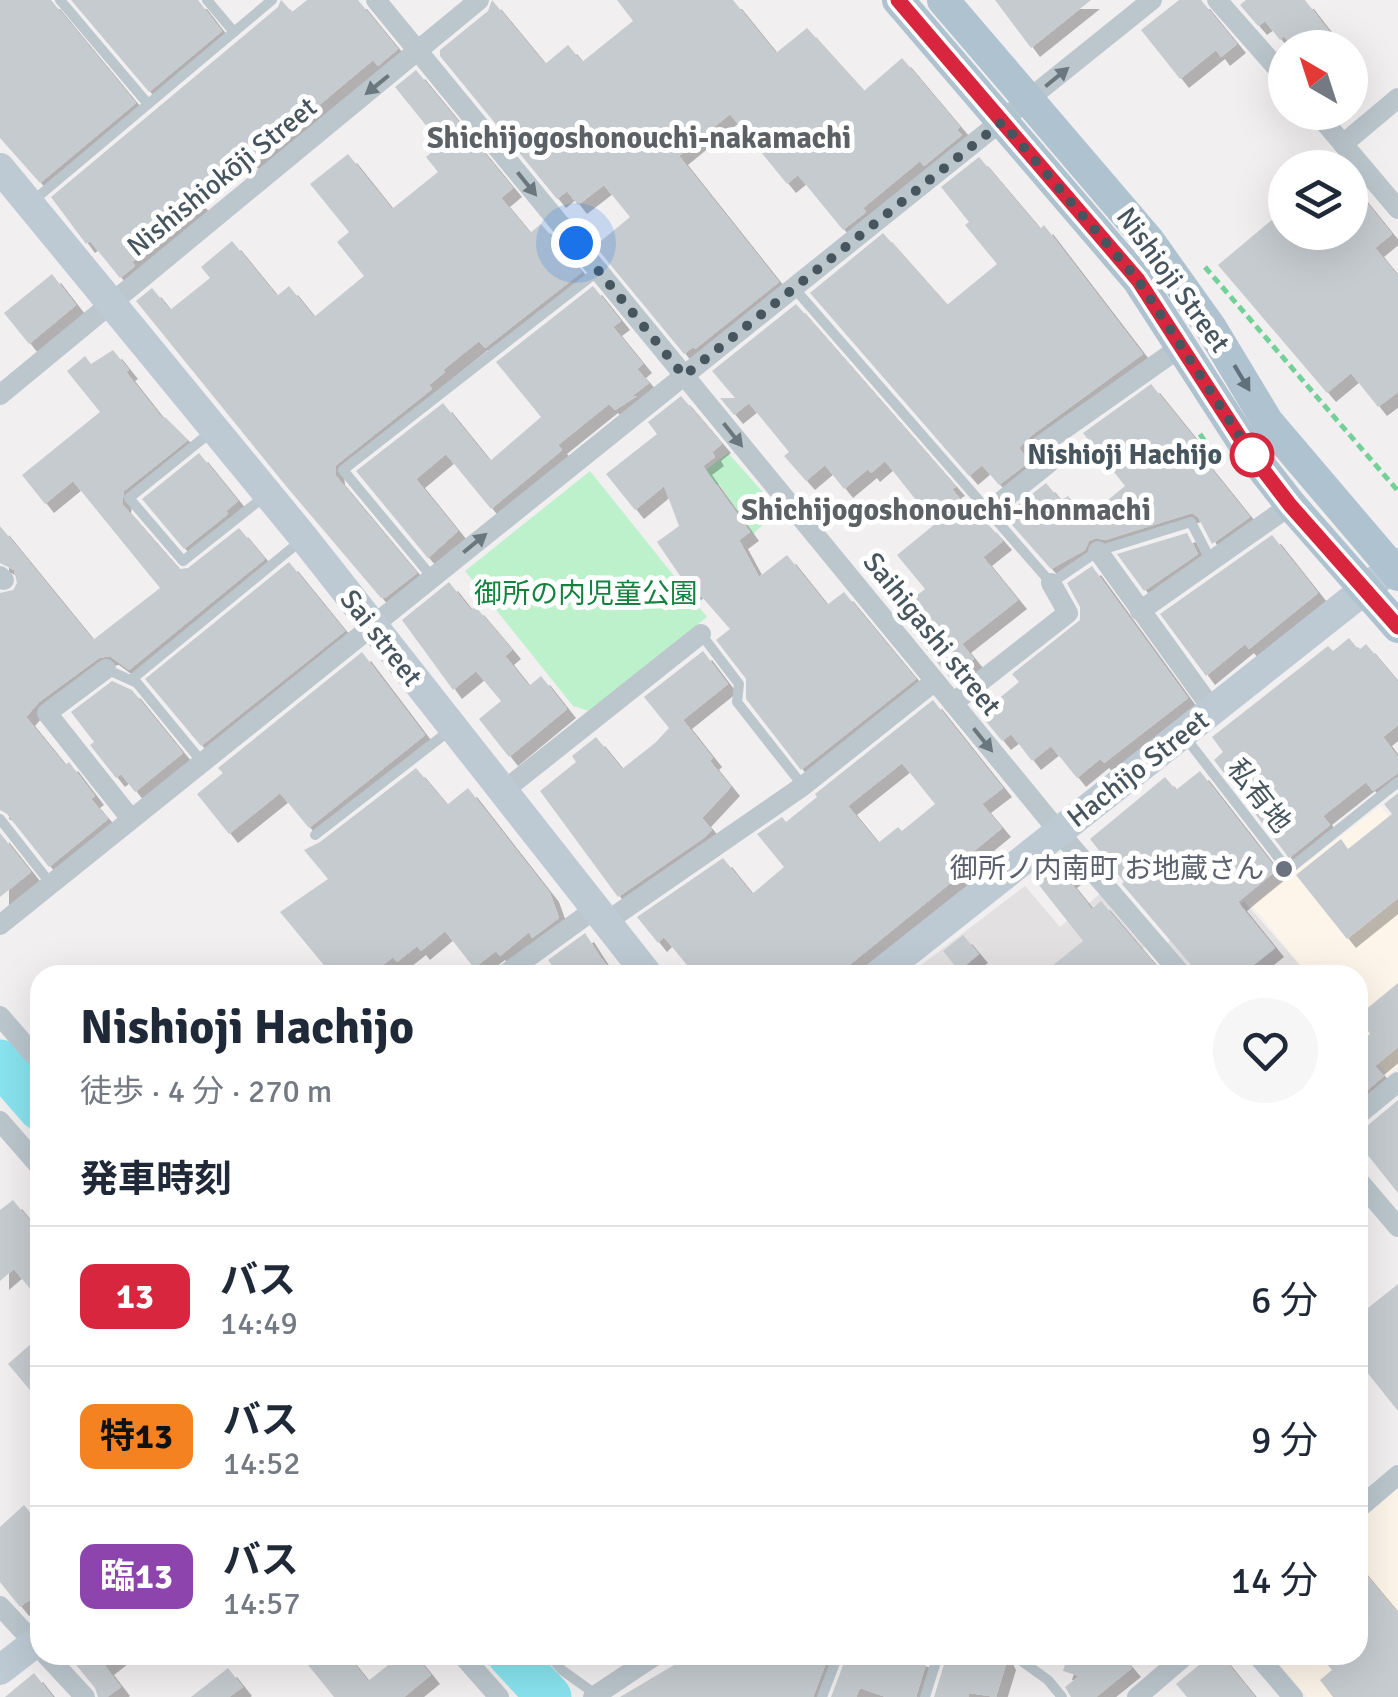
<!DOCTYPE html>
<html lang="ja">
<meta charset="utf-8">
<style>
body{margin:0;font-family:Signika,"Noto Sans JP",sans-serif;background:#f6f6f7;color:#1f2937;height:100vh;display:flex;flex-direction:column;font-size:38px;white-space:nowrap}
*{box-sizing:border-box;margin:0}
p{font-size:32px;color:#747a83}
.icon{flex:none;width:55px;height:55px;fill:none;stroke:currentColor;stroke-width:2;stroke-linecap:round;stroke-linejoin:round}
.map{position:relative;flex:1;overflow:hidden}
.sheet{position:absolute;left:30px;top:965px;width:1338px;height:700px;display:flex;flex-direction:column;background:#fff;border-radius:30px;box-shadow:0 10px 40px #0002}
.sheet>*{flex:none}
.badge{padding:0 20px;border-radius:15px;font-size:35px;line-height:65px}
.needle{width:65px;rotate:321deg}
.tools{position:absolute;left:1268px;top:30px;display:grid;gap:20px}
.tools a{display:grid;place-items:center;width:100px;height:100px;border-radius:50%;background:#fff;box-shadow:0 10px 40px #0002;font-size:50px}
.you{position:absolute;width:50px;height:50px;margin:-25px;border:8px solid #fff;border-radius:50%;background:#1a73e8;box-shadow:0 0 0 15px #1a73e833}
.map>.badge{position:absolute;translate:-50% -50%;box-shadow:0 0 0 5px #fff}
h2{padding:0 50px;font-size:38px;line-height:90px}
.round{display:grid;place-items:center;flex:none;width:105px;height:105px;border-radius:52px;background:#f6f6f7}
.overview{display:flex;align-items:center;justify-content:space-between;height:170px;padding:0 50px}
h1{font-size:48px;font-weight:700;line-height:75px}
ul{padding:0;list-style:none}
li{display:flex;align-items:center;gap:30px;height:140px;padding:0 50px;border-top:2px solid #e0e1e3}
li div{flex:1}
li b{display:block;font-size:38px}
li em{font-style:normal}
li .badge{min-width:110px;font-weight:700;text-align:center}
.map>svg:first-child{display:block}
.commercial{fill:#fdf5e9}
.education{fill:#e3e0e2}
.green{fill:#bdf1cc}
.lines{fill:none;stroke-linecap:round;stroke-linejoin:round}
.river{stroke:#88e4ef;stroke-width:45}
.building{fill:#c6cbcf;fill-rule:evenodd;filter:url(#shadow)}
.path{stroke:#73d099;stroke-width:5;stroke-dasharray:8 5;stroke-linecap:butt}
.lane{stroke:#bbc6cd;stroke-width:10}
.street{stroke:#bbc6cd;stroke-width:20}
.secondary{stroke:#bdcad4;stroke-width:30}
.primary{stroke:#aec2cf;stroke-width:32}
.oneway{fill:#6a777f}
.oneway2{fill:#61707a}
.line-casing{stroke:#fff;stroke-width:22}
.line{stroke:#d7263d;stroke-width:15}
.walk{stroke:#47555e;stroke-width:10;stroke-dasharray:0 18}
.stop-dot{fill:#fff;stroke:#d7263d;stroke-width:5}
.worship-dot{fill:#6b7280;stroke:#fff;stroke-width:4}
.labels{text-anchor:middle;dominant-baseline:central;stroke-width:10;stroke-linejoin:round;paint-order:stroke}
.street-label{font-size:28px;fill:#47555e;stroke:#fff}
.stop-label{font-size:28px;font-weight:bold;fill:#47555e;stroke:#fff;text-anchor:end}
.park-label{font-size:28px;fill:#148340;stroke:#fff}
.worship-label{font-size:28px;fill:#5b616d;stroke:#fff;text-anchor:end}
.neighbourhood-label{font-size:30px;font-weight:bold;fill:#5c6165;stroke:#fff}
</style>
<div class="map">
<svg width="1398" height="1697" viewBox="0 0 1398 1697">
<defs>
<filter id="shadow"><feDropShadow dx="9" dy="9" stdDeviation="0" flood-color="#0004"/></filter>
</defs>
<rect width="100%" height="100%" fill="#f2eff0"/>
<!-- commercial -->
<g class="commercial">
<polygon points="1380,806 1398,827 1398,1067 1388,1076 1358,1037 1358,975 1308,975 1252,905"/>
<polygon points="1398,1485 1398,1697 1307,1697 1272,1655 1358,1655 1358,1519"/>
</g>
<!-- education -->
<g class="education">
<polygon points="1025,886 1060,927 1101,893 1146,946 1110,975 908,975"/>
<polygon points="1244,901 1305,971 1300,975 1193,975 1166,944 1203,912 1214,925"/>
</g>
<!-- green -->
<g class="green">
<polygon points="728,453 779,510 753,534 719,484 709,490 698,476"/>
<polygon points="590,471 707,617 589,711 573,706 465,571"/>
</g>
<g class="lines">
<!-- river -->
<g class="river">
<polyline points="0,1062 40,1108"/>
<polyline points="510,1655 549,1697"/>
</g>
</g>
<!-- building -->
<g class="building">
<polygon points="0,0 51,0 136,103 40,183 0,138"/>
<polygon points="71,0 198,0 222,31 149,92"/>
<polygon points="281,0 292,12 307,0 358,0 398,49 378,66 373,60 251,162 247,157 196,198 201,204 191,215 132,262 135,266 120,278 90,241 86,244 51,197 278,7"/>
<polygon points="492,0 545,64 568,45 582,62 633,21 617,0 733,0 776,53 807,28 864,91 902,58 960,127 957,130 962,135 924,166 920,161 863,208 866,212 843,230 798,175 787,184 730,114 679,156 779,282 695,349 693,347 684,354 595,246 630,217 604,185 578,205 567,191 557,199 440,56 440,50 488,11"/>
<polygon points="995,0 1091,0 1031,48"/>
<polygon points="1179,0 1201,0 1237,44 1221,57 1216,50 1180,79 1141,30"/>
<polygon points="1246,0 1305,0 1342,48 1293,48 1284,36 1280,40 1265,21 1258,26 1240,5"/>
<polygon points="416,70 513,188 501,198 530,233 541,224 582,272 485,348 479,341 443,370 445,372 429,385 432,389 335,466 336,476 417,573 385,598 381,598 286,486 136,301 152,288 170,310 210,278 201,267 232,241 277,296 289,286 314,317 364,276 337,242 349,232 310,184 348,154 392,209 438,172 426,157 441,144 395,87"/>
<polygon points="979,157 1040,229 1044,225 1143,354 1032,435 1019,448 1029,462 999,485 982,465 969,476 810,293 883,233 947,305 997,264 965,225 969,222 941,187"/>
<polygon points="1350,182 1392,234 1375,248 1398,276 1398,392 1378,407 1351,373 1327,393 1218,265 1285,209 1285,232 1350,232"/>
<polygon points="52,274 76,305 29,344 4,313"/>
<polygon points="593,286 621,321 613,327 643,364 637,369 649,383 632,396 637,396 615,410 609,404 558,445 562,450 491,509 446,454 416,479 458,531 428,558 431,562 356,471 443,403 490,461 541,417 496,362"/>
<polygon points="796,304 956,487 952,489 977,520 988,524 1003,541 983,557 1018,600 962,644 974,659 950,678 896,612 925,589 897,555 935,524 885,461 871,473 868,469 844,489 825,465 806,481 784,456 789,452 749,403 734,415 720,398 735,398 712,371"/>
<polygon points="113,350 129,370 126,372 163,419 165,417 188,440 124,491 122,504 179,569 188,568 239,528 265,559 129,670 110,656 99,658 39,702 26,717 65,765 69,762 95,796 91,799 108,819 49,867 7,814 0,810 0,593 13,590 17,583 14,570 0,563 0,526 93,640 160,588 73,481 45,504 22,475 100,412 67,371 85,356 91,364"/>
<polygon points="1151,384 1197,441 1192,445 1250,517 1212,544 1198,517 1192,513 1105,540 1096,538 1089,541 1085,550 1051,569 1004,516 1046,483 1061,501 1068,496 1086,518 1125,486 1083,433"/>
<polygon points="681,396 722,444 712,452 715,457 703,466 750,532 739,540 759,577 787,555 827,605 844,592 916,679 801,770 746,699 746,679 716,640 730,629 695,589 691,592 657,542 679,526 664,486 635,510 606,474 657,434 648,422"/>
<polygon points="199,453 238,501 226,511 228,514 184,549 142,499"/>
<polygon points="1187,533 1198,554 1144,591 1117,554"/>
<polygon points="1272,535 1318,593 1249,649 1245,644 1206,676 1160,614"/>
<polygon points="289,562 345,631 201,746 145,679"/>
<polygon points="1092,566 1188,698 1104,763 1100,759 1077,778 1051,746 1032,761 1011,734 1002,741 980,714 1019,682 1012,674 1080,620 1080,607 1067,583"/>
<polygon points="449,582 471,610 475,606 512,650 505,656 529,686 541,676 567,709 509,757 479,719 501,701 476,671 453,690 402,620"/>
<polygon points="1349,638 1359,650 1366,644 1398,682 1398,725 1383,737 1398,757 1398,773 1373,791 1366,782 1323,816 1330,825 1289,858 1214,760 1223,752 1212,737 1328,646 1333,651"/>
<polygon points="703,651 728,684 683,720 713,758 710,761 731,787 702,818 712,830 705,837 618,897 540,791 576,762 572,756 596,737 622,769 655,743 669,728 644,697"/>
<polygon points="362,652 425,735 309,828 280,793 229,834 197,794 223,773 218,768"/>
<polygon points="112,681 132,690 183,753 135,792 121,774 116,778 90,745 94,742 71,712"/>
<path d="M 933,700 L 1003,788 L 982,804 L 1002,828 L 963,860 L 969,868 L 837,975 L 695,975 L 664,937 L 658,943 L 637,917 L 723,858 L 752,894 L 784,867 L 757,834 L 782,817 L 786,822 L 817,797 L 815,794 ZM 902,763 L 935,804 L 902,831 L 898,827 L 878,843 L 848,806 Z"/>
<polygon points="416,768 447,805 468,788 550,893 559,918 532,938 529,932 500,956 496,951 474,968 445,931 421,951 417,946 397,962 393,957 370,975 332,975 280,912 328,879 304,850 320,842"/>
<polygon points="1200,771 1277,870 1238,902 1275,948 1241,975 1195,975 1192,966 1122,884 1124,882 1090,839 1165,777 1176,790"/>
<polygon points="1398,793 1398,898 1347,939 1296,875 1341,839 1348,849 1392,814 1384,804"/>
<polygon points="0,833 31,872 0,897"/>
<polygon points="1062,858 1075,874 1068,879 1092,909 1101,901 1164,975 1041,975 1083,941 1035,880"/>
<polygon points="585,933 601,958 615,975 559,975 548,960"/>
<polygon points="963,935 979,954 959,971 943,951"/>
<polygon points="1398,983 1398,1047 1375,1066 1384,1076 1358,1098 1358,1044 1370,1034 1358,1016"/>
<polygon points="1398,1100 1398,1193 1358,1143 1358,1128 1367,1126"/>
<polygon points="13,1200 40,1233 40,1301 14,1269 0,1281 0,1210"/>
<polygon points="1398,1284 1398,1411 1358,1361 1358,1316"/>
<polygon points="40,1336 40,1402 8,1364"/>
<polygon points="24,1505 40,1524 40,1614 29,1600 20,1607 0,1582 0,1527"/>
<polygon points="1358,1565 1398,1613 1398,1697 1333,1697 1320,1680 1332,1670 1319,1655 1358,1655"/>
<polygon points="68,1655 119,1655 105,1666 121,1687 107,1697 98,1697 95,1688"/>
<polygon points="300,1655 347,1655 368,1681 401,1655 415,1655 431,1675 404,1697 334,1697"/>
<polygon points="691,1655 829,1655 813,1697 620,1697"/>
<polygon points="847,1655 911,1655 927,1661 916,1697 886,1697 860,1688 856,1697 831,1697"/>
<polygon points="947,1655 1004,1655 1007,1661 996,1697 969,1693 968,1697 934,1697"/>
<polygon points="1068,1655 1121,1655 1132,1668 1096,1697 1071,1697 1065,1687 1079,1676 1063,1671"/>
<polygon points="1211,1655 1221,1655 1255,1697 1187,1697 1176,1684"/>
<polygon points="228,1668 243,1687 229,1697 191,1697"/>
<polygon points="34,1673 53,1697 5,1697"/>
</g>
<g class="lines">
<!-- path -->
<g class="path">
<polyline points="1205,267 1398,491"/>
<polyline points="1200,434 1219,462"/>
</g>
<!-- lane -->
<g class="lane">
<polyline points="60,0 148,104"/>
<polyline points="207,0 234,32"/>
<polyline points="34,200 272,0"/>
<polyline points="794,288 1051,583 1098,551 1191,522 1211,561"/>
<polyline points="211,432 129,498 183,561 265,496"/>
<polyline points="432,577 343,470 598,271"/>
<polyline points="701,634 739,684 737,702 803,786"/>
<polyline points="106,669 137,683 202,762"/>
<polyline points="131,680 303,539"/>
<polyline points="1185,737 1288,870 1398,782"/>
<polyline points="0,819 51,884"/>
<polyline points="315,835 449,731"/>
<polyline points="549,1655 562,1670 598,1696"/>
<polyline points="1013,1655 1048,1680 1062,1697"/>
<polyline points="822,1697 838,1655"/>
<polyline points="925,1697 938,1655"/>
</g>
<!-- street -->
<g class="street">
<polyline points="376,0 1059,832 1182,975"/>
<polyline points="1217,0 1285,77"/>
<polyline points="1316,112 1398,209"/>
<polyline points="1343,144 1398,98"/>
<polyline points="0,395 479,0"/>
<polyline points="989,511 1049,463 1040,446 1182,346"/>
<polyline points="1098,551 1213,710"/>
<polyline points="0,576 4,580"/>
<polyline points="1140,611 1291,505"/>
<polyline points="106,669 47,713 131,819"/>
<polyline points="953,703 1068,613 1051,583"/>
<polyline points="502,792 701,634"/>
<polyline points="606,922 803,786 935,681"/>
<polyline points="0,925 1152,0"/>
<polyline points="504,975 595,909"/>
<polyline points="0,1016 40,1062"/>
<polyline points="1358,1115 1398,1082"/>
<polyline points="0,1121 40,1167"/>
<polyline points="1358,1180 1398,1227"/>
<polyline points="1358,1509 1398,1475"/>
<polyline points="0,1606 40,1649"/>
<polyline points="46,1655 85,1697"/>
<polyline points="462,1655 499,1697"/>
<polyline points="1257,1655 1293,1697"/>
<polyline points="593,1697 656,1655"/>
<polyline points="1137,1697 1186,1655"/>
</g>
<!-- secondary -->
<g class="secondary">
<polyline points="0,168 304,538 648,975"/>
<polyline points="878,975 1398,563"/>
<polyline points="0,1670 40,1639"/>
</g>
<!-- primary -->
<g class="primary">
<polyline points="898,0 1138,280 1248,450 1291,505 1398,627"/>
<polyline points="943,0 1149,241 1211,328 1267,421 1398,575"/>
</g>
</g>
<!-- one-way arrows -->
<defs><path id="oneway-solid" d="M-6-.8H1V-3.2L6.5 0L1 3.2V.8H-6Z" transform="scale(2.5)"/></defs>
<g class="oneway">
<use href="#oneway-solid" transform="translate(1057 77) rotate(-39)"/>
<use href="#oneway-solid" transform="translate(377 85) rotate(141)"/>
<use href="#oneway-solid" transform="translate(527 184) rotate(51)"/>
<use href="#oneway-solid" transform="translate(733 435) rotate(51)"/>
<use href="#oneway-solid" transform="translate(475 543) rotate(-39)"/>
<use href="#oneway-solid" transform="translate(983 740) rotate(51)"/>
</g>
<use class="oneway2" href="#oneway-solid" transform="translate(1242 378) rotate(59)"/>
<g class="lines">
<defs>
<polyline id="line" points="898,0 1138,280 1248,450 1290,505 1398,627"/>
</defs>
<!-- line casing -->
<use href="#line" class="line-casing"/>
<!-- line -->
<use href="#line" class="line"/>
<!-- walk -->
<polyline class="walk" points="576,243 684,376 1002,122 1138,280 1252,455"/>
</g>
<!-- markers -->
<circle class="stop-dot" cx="1252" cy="455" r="20"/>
<circle class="worship-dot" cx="1284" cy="869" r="10"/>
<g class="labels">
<!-- street labels -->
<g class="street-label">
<text transform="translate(222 177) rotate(-39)">Nishishiokōji Street</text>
<text transform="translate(1173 280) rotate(54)">Nishioji Street</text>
<text transform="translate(932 634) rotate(51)">Saihigashi street</text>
<text transform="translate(381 638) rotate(52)">Sai street</text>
<text transform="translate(1138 769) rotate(-38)">Hachijo Street</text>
<text transform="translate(1259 796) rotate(52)">私有地</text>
</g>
<!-- stop labels -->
<g class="stop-label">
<text x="1222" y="455">Nishioji Hachijo</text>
</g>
<!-- park labels -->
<g class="park-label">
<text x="586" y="594">御所の内児童公園</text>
</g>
<!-- worship labels -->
<g class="worship-label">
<text x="1264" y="869">御所ノ内南町 お地蔵さん</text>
</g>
<!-- neighbourhood labels -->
<g class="neighbourhood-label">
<text x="639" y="138">Shichijogoshonouchi-nakamachi</text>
<text x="946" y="510">Shichijogoshonouchi-honmachi</text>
</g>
</g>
</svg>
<div class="tools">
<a><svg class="needle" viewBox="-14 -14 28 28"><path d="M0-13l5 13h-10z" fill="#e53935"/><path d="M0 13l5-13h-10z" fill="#747a83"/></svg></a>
<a><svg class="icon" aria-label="layers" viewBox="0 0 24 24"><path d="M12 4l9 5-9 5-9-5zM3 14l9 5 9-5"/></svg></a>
</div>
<div class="you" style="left:576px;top:243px"></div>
<section class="sheet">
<div class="overview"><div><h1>Nishioji Hachijo</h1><p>徒歩 · 4 分 · 270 m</p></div><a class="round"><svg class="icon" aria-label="heart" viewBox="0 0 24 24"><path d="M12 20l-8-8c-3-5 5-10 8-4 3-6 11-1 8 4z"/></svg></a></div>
<h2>発車時刻</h2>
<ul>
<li><span class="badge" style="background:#d7263d;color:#fff">13</span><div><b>バス</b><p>14:49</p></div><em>6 分</em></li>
<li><span class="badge" style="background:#f58220;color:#111">特13</span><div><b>バス</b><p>14:52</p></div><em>9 分</em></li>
<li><span class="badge" style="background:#8e44ad;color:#fff">臨13</span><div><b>バス</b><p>14:57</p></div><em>14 分</em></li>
</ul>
</section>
</div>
